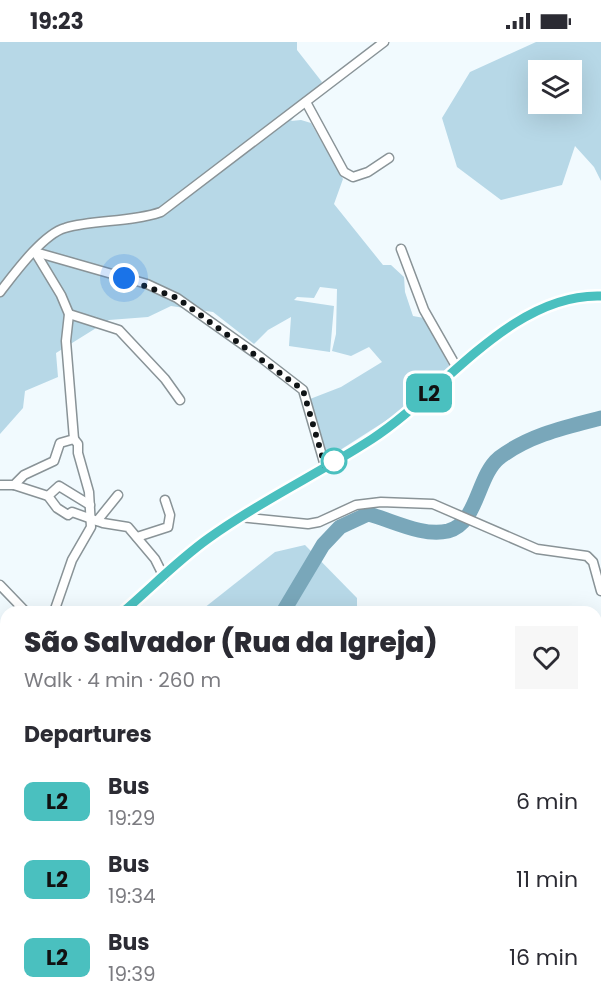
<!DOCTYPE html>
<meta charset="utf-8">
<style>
body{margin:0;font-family:Poppins,sans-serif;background:#f7f7f7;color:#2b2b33;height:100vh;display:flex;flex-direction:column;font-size:22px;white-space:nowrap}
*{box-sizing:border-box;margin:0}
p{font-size:20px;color:#7c7c81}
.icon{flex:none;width:33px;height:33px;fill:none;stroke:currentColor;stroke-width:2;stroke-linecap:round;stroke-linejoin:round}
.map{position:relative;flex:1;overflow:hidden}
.panel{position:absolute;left:0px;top:564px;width:602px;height:402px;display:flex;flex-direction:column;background:#fff;border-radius:18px 18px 0 0;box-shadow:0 6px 24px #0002}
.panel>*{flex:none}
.badge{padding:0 12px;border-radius:9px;font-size:21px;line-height:39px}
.controls{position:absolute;left:528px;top:18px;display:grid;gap:12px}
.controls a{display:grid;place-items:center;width:54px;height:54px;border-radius:0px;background:#fff;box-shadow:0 6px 24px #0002;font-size:30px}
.you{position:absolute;width:30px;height:30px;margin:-15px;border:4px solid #fff;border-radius:50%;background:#1a73e8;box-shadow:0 0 0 9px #1a73e833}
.map>.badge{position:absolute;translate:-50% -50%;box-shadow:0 0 0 3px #fff}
h2{padding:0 24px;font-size:22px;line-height:54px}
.round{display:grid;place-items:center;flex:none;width:63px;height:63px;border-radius:0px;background:#f7f7f7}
.head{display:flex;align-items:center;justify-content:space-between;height:102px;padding:0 24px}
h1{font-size:28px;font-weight:800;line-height:45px}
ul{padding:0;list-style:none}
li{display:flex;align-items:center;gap:18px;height:78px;padding:0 24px}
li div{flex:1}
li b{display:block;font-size:22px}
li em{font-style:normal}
li .badge{min-width:66px;font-weight:700;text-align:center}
.status{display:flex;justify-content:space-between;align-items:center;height:42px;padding:0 30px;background:#fff;direction:ltr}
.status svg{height:16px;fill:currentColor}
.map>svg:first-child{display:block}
.green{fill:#b7d8e7;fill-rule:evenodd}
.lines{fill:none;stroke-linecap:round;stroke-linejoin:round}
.river{stroke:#79a7ba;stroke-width:15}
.minor-casing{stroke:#899397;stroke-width:11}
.major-casing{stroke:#899397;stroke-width:14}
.minor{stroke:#fff;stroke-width:8}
.major{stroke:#fff;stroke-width:10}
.line-casing{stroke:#fff;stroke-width:14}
.line{stroke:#4ac0bf;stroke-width:9}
.walk{stroke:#101416;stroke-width:6;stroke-dasharray:0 10.8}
.stop-dot{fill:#fff;stroke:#4ac0bf;stroke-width:3}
</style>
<div class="status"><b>19:23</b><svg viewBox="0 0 49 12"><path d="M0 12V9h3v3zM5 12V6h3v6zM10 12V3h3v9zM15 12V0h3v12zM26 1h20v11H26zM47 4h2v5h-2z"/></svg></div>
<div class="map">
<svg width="601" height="966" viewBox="0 0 601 966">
<rect width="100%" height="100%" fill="#f1fafe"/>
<!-- green -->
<g class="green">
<polygon points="0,0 297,0 297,8 322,40 291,79 301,78 311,81 343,137 334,162 383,223 391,223 404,235 405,250 413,274 424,276 450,325 409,364 334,412 326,409 310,357 341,345 382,320 369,305 351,314 332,309 336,292 337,247 320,245 314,256 297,255 294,258 334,264 330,310 289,304 291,275 268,288 254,302 213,270 171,264 148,275 109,278 56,311 58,335 25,349 23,366 0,392"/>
<path d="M 536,0 L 601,0 L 601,139 L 594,125 L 575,104 L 562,143 L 501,158 L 457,125 L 442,76 L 470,30 ZM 538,28 L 572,28 L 572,62 L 538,62 Z"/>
<polygon points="305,503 357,556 357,570 199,570 275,510"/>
<polygon points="0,636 6,641 6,960 120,960 96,966 0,966"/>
<polygon points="225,960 372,960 368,966 232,966"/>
</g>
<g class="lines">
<!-- river -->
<g class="river">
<path d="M 283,570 L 323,503 L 340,485 L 368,472 C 392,478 422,495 448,489 C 478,481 477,434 499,416 C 529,393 566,385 601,376"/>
<polyline points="0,917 6,912"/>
</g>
<defs>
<g id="minor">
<polyline points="306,60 344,130 353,135 368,130 389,116"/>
<polyline points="401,207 424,268 457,326"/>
<polyline points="35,210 147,242 177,256 259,314 303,348 325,424"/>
<path d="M 0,250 C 14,232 43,192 65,186 C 95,177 129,181 161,170 L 384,0"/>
<polyline points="69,272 119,288 165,337 180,358"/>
<polyline points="0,443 14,443 24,433 54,419 60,401 74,397 66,299 69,272 61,253 35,210"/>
<polyline points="14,443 48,454 57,466 68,473 72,470 103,481 128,485 155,517 164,535"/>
<polyline points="48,454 59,444 90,463"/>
<polyline points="240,475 308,482 319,480 356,463 381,460 433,462 537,507 587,514 593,520 601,549"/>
<polyline points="97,479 118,453"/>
<polyline points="137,495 168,485 170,473 165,458"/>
<polyline points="0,543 26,570"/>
<polyline points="54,570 72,518 91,485 89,450 78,411 78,402 74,397"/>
<path d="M 123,570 C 151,546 178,518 209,496 C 260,459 319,432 372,397 C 442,352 511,251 601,254"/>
<polyline points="0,674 6,670"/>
<polyline points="596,895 601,901"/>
<polyline points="473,960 474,966"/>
<polyline points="518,960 525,964 529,960"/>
<polyline points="432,963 444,960"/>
</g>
<g id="major">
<polyline points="596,720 601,718"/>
<polyline points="367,966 374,960"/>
</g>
</defs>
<!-- minor casing -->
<use href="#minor" class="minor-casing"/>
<!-- major casing -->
<use href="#major" class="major-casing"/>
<!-- minor -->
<use href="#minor" class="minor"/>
<!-- major -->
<use href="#major" class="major"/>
</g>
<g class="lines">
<defs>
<path id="line" d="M 123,570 C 151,546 178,518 209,496 C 260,459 318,432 372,397 C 442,352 511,251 601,254"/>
</defs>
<!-- line casing -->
<use href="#line" class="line-casing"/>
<!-- line -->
<use href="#line" class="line"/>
<!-- walk -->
<polyline class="walk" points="124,236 177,256 303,348 325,424 334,419"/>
</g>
<!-- markers -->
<circle class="stop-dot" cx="334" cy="419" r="12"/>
</svg>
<div class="controls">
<a><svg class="icon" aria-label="layers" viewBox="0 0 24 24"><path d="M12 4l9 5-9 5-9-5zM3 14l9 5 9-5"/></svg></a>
</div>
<div class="you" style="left:124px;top:236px"></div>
<b class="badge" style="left:429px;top:351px;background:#4ac0bf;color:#111">L2</b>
<section class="panel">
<div class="head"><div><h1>São Salvador (Rua da Igreja)</h1><p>Walk · 4 min · 260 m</p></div><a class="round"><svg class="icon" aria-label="heart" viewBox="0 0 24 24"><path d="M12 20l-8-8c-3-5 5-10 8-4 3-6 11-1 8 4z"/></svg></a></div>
<h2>Departures</h2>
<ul>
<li><span class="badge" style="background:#4ac0bf;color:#111">L2</span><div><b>Bus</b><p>19:29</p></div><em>6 min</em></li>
<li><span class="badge" style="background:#4ac0bf;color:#111">L2</span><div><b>Bus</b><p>19:34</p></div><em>11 min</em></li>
<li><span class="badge" style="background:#4ac0bf;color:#111">L2</span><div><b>Bus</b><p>19:39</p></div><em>16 min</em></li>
</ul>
</section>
</div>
